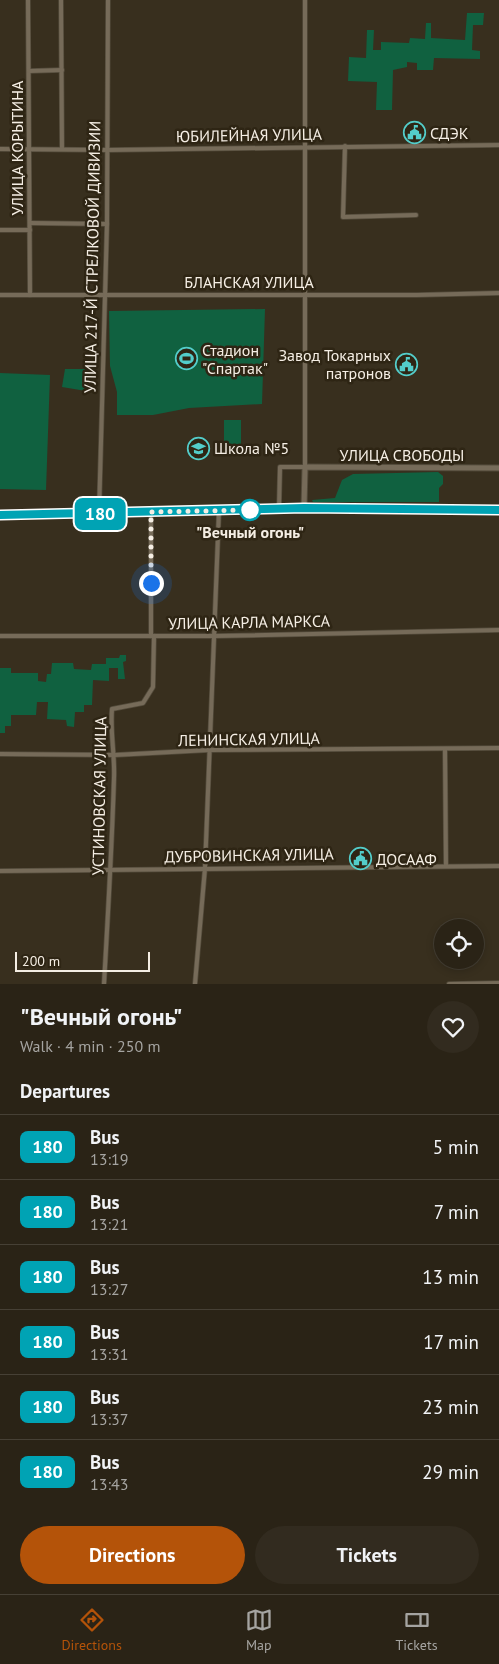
<!DOCTYPE html>
<meta charset="utf-8">
<style>
body{margin:0;font-family:"PT Sans",sans-serif;background:#322b1f;color:#f1f3f6;height:100vh;display:flex;flex-direction:column;font-size:19px;white-space:nowrap}
*{box-sizing:border-box;margin:0}
p{font-size:16px;color:#a5a4a1}
.icon{flex:none;width:28px;height:28px;fill:none;stroke:currentColor;stroke-width:2;stroke-linecap:round;stroke-linejoin:round}
.map{position:relative;height:984px;overflow:hidden}
.drawer{display:flex;flex-direction:column;background:#2a2316;flex:1}
.drawer>*{flex:none}
.badge{padding:0 10px;border-radius:8px;font-size:18px;line-height:32px}
.buttons{position:absolute;left:434px;top:919px;display:grid;gap:10px}
.buttons a{display:grid;place-items:center;width:50px;height:50px;border-radius:50%;background:#2a2316;box-shadow:0 2px 8px #0003,0 0 0 1px #464035;font-size:25px}
.scale{position:absolute;left:15px;bottom:12px;width:135px;box-sizing:border-box;padding-left:5px;border:2px solid #f5eee4;border-top:0;font-size:14px;line-height:18px;white-space:nowrap;color:#f5eee4;-webkit-text-stroke:4px #2e2514;paint-order:stroke}
.you{position:absolute;width:25px;height:25px;margin:-12px;border:4px solid #fff;border-radius:50%;background:#1a73e8;box-shadow:0 0 0 8px #1a73e833}
.map>.badge{position:absolute;translate:-50% -50%;box-shadow:0 0 0 2px #fff}
h2{padding:0 20px;font-size:19px;line-height:45px}
.round{display:grid;place-items:center;flex:none;width:52px;height:52px;border-radius:26px;background:#322b1f}
.head{display:flex;align-items:center;justify-content:space-between;height:85px;padding:0 20px}
h1{font-size:24px;font-weight:800;line-height:38px}
.primary-button{display:flex;gap:10px;margin-top:auto;padding:10px 20px}
.primary-button a{flex:1;height:58px;border-radius:30px;background:#b45309;color:#fff;font-size:20px;font-weight:800;line-height:58px;text-align:center}
.primary-button a+a{background:#322b1f;color:#f1f3f6}
ul{padding:0;list-style:none}
li{display:flex;align-items:center;gap:15px;height:65px;padding:0 20px;border-top:1px solid #464035}
li div{flex:1}
li b{display:block;font-size:19px}
li em{font-style:normal}
li .badge{min-width:55px;font-weight:700;text-align:center}
.dock{display:flex;justify-content:space-around;align-items:center;height:70px;border-top:1px solid #464035;background:#2a2316;font-size:14px;color:#a5a4a1}
.dock a{display:grid;justify-items:center;gap:2px}
.dock .current{color:#b45309}
.map>svg:first-child{display:block}
.green{fill:#106140}
.lines{fill:none;stroke-linecap:round;stroke-linejoin:round}
.street-casing{stroke:#534b3b;stroke-width:5.5}
.secondary-casing{stroke:#534b3b;stroke-width:7}
.street{stroke:#766b59;stroke-width:4}
.secondary{stroke:#766b59;stroke-width:5}
.line-casing{stroke:#fff;stroke-width:11}
.line{stroke:#00a3b4;stroke-width:8}
.walk{stroke:#f5eee4;stroke-width:5;stroke-dasharray:0 9}
.stop-dot{fill:#fff;stroke:#00a3b4;stroke-width:2.5}
.labels{text-anchor:middle;dominant-baseline:central;stroke-width:5;stroke-linejoin:round;paint-order:stroke}
.poi-label{font-size:16px;fill:#f5eee4;stroke:#2e2514;text-anchor:start}
.street-label{font-size:16px;fill:#f5eee4;stroke:#2e2514}
.stop-label{font-size:16px;font-weight:bold;fill:#f5eee4;stroke:#2e2514}
</style>
<div class="map">
<svg width="499" height="984" viewBox="0 0 499 984">
<rect width="100%" height="100%" fill="#382f1e"/>
<!-- green -->
<g class="green">
<polygon points="467,13 484,13 483,25 473,25 472,50 480,51 480,59 434,58 433,70 417,70 417,63 407,62 407,67 393,70 392,110 376,110 377,82 348,81 349,57 366,58 367,30 374,30 373,50 381,50 381,42 409,43 410,38 425,39 426,23 431,23 431,38 465,40"/>
<polygon points="265,309 262,404 189,408 153,415 117,415 117,392 110,366 109,311"/>
<polygon points="65,369 95,369 92,392 62,387"/>
<polygon points="0,373 50,375 46,490 0,489"/>
<rect x="224" y="420" width="17" height="29"/>
<polygon points="438,472 443,476 443,484 439,488 439,502 313,502 312,500 335,498 342,480 353,474"/>
<polygon points="120,655 126,655 126,661 123,662 125,679 118,679 118,668 109,668 109,681 93,680 92,705 84,705 84,712 75,712 74,727 67,726 66,720 47,719 48,702 37,702 36,715 11,715 11,726 5,726 5,733 0,733 0,668 11,668 11,673 38,673 38,681 46,682 47,674 51,674 52,663 73,663 74,669 91,670 92,664 106,664 106,658 119,658"/>
</g>
<g class="lines">
<defs>
<g id="street">
<polyline points="28,0 30,295"/>
<polyline points="61,0 62,149"/>
<polyline points="29,71 62,70"/>
<polyline points="345,146 343,217 416,215"/>
<polyline points="0,149 108,150 499,145"/>
<polyline points="30,223 107,224"/>
<polyline points="0,230 30,230"/>
<polyline points="0,295 417,295 499,293"/>
<polyline points="279,509 280,467 305,467 305,0"/>
<polyline points="151,512 151,636"/>
<polyline points="99,514 107,224 108,0"/>
<polyline points="0,636 215,636 499,630"/>
<polyline points="445,750 446,866"/>
<polyline points="0,754 115,755 209,750 499,748"/>
<polyline points="0,871 499,866"/>
<path d="M 104,984 C 108,915 112,846 114,778 C 115,754 110,733 112,709 L 143,703 L 153,687 L 154,636"/>
<polyline points="195,984 205,868 219,510"/>
<polyline points="449,984 499,983"/>
</g>
<g id="secondary">
<polyline points="304,508 305,467 499,468"/>
<polyline points="0,515 304,508 499,510"/>
</g>
</defs>
<!-- street casing -->
<use href="#street" class="street-casing"/>
<!-- secondary casing -->
<use href="#secondary" class="secondary-casing"/>
<!-- street -->
<use href="#street" class="street"/>
<!-- secondary -->
<use href="#secondary" class="secondary"/>
</g>
<g class="lines">
<defs>
<polyline id="line" points="0,515 304,508 499,510"/>
</defs>
<!-- line casing -->
<use href="#line" class="line-casing"/>
<!-- line -->
<use href="#line" class="line"/>
<!-- walk -->
<polyline class="walk" points="151,583 151,512 250,510"/>
</g>
<!-- icons -->
<defs>
<symbol id="civic-ring" viewBox="-11 -11 22 22"><circle r="9.5" fill="#2e2514" stroke="#53cdca" stroke-width="1.5"/><path d="M-.6-6.5H3V-4.5H.6V-3L4-1V1h2V6H-6V1h2V-1L-.6-3ZM-1.2 2.5V6h2.4V2.5Z" fill="#53cdca"/></symbol>
<symbol id="stadium-ring" viewBox="-11 -11 22 22"><circle r="9.5" fill="#2e2514" stroke="#53cdca" stroke-width="1.5"/><path d="M0-5a6.5 5 0 1 0 0 10a6.5 5 0 1 0 0-10ZM-3.5-1.8h7v3.6h-7Z" fill="#53cdca"/></symbol>
<symbol id="school-ring" viewBox="-11 -11 22 22"><circle r="9.5" fill="#2e2514" stroke="#53cdca" stroke-width="1.5"/><path d="M0-5L7-2L0 1L-7-2ZM-4 1L0 2.5L4 1V4Q0 6-4 4Z" fill="#53cdca"/></symbol>
</defs>
<g fill-rule="evenodd">
<use href="#civic-ring" x="402" y="120" width="25" height="25"/>
<use href="#stadium-ring" x="174" y="346" width="25" height="25"/>
<use href="#civic-ring" x="394" y="352" width="25" height="25"/>
<use href="#school-ring" x="186" y="436" width="25" height="25"/>
<use href="#civic-ring" x="348" y="846" width="25" height="25"/>
</g>
<!-- markers -->
<circle class="stop-dot" cx="250" cy="510" r="10"/>
<g class="labels">
<!-- poi labels -->
<g class="poi-label">
<text x="430" y="133">СДЭК</text>
<text x="202" y="350">Стадион<tspan x="202" dy="18">"Спартак"</tspan></text>
<text x="391" y="355" text-anchor="end">Завод Токарных<tspan x="391" dy="18">патронов</tspan></text>
<text x="214" y="448">Школа №5</text>
<text x="376" y="859">ДОСААФ</text>
</g>
<!-- street labels -->
<g class="street-label">
<text transform="translate(249 135) rotate(-1)">ЮБИЛЕЙНАЯ УЛИЦА</text>
<text transform="translate(17 148) rotate(-90)">УЛИЦА КОРЫТИНА</text>
<text transform="translate(92 257) rotate(-89)">УЛИЦА 217-Й СТРЕЛКОВОЙ ДИВИЗИИ</text>
<text x="249" y="282">БЛАНСКАЯ УЛИЦА</text>
<text x="402" y="455">УЛИЦА СВОБОДЫ</text>
<text transform="translate(249 622) rotate(-1)">УЛИЦА КАРЛА МАРКСА</text>
<text transform="translate(249 739) rotate(-1)">ЛЕНИНСКАЯ УЛИЦА</text>
<text transform="translate(99 796) rotate(-89)">УСТИНОВСКАЯ УЛИЦА</text>
<text transform="translate(249 855) rotate(-1)">ДУБРОВИНСКАЯ УЛИЦА</text>
</g>
<!-- stop labels -->
<g class="stop-label">
<text x="250" y="532">"Вечный огонь"</text>
</g>
</g>
</svg>
<div class="buttons">
<a><svg class="icon" aria-label="locate" viewBox="0 0 24 24"><circle cx="12" cy="12" r="6"/><path d="M12 2v4M12 18v4M2 12h4M18 12h4"/></svg></a>
</div>
<div class="scale">200 m</div>
<div class="you" style="left:151px;top:583px"></div>
<b class="badge" style="left:100px;top:514px;background:#00a3b4;color:#fff">180</b>
</div>
<section class="drawer">
<div class="head"><div><h1>&quot;Вечный огонь&quot;</h1><p>Walk · 4 min · 250 m</p></div><a class="round"><svg class="icon" aria-label="heart" viewBox="0 0 24 24"><path d="M12 20l-8-8c-3-5 5-10 8-4 3-6 11-1 8 4z"/></svg></a></div>
<h2>Departures</h2>
<ul>
<li><span class="badge" style="background:#00a3b4;color:#fff">180</span><div><b>Bus</b><p>13:19</p></div><em>5 min</em></li>
<li><span class="badge" style="background:#00a3b4;color:#fff">180</span><div><b>Bus</b><p>13:21</p></div><em>7 min</em></li>
<li><span class="badge" style="background:#00a3b4;color:#fff">180</span><div><b>Bus</b><p>13:27</p></div><em>13 min</em></li>
<li><span class="badge" style="background:#00a3b4;color:#fff">180</span><div><b>Bus</b><p>13:31</p></div><em>17 min</em></li>
<li><span class="badge" style="background:#00a3b4;color:#fff">180</span><div><b>Bus</b><p>13:37</p></div><em>23 min</em></li>
<li><span class="badge" style="background:#00a3b4;color:#fff">180</span><div><b>Bus</b><p>13:43</p></div><em>29 min</em></li>
</ul>
<div class="primary-button"><a>Directions</a><a>Tickets</a></div>
</section>
<nav class="dock">
<a class="current"><svg class="icon" aria-label="directions" viewBox="0 0 24 24"><path d="M12 3l9 9-9 9-9-9zM9 14v-3h6M13 9l2 2-2 2"/></svg>Directions</a>
<a><svg class="icon" aria-label="map" viewBox="0 0 24 24"><path d="M3 6l6-2 6 2 6-2v14l-6 2-6-2-6 2zM9 4v14M15 6v14"/></svg>Map</a>
<a><svg class="icon" aria-label="tickets" viewBox="0 0 24 24"><path d="M3 7h18v10H3zM15 7v10"/></svg>Tickets</a>
</nav>
